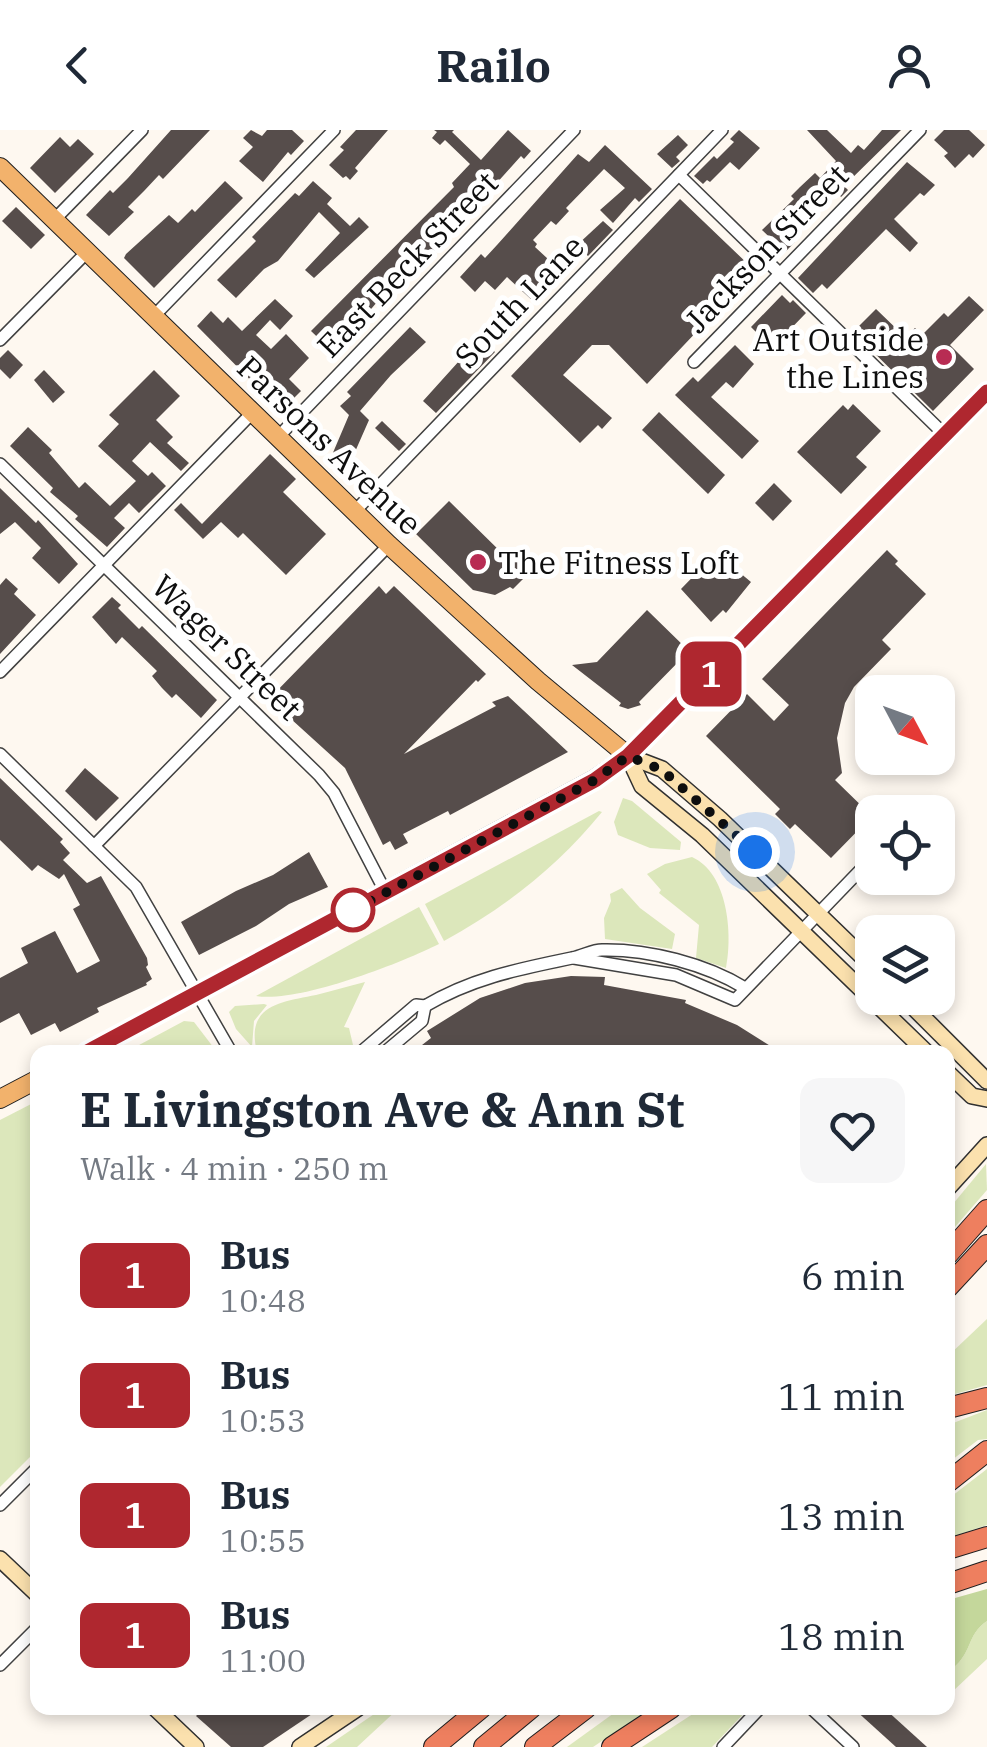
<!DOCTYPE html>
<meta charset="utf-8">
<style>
body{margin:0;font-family:"IBM Plex Serif",serif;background:#f6f6f7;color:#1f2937;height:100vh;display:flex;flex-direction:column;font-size:38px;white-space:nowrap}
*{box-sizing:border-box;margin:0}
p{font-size:32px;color:#747a83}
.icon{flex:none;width:55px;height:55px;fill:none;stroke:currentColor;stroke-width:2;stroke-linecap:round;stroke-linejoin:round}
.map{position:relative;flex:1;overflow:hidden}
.sheet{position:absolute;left:30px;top:915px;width:925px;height:670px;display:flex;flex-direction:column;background:#fff;border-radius:20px;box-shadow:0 5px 15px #0003}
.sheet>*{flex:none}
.badge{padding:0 20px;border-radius:15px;font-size:35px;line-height:65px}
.needle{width:65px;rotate:131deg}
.buttons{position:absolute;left:855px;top:545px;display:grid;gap:20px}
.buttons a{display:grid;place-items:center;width:100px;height:100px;border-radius:20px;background:#fff;box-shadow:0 5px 15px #0003;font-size:50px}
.you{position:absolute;width:50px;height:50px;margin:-25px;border:8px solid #fff;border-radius:50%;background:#1a73e8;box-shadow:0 0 0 15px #1a73e833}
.map>.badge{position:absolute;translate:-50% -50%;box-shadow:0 0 0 5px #fff}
.round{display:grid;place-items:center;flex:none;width:105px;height:105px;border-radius:20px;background:#f6f6f7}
.head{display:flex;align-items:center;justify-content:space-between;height:170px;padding:0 50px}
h1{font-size:48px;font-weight:800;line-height:75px}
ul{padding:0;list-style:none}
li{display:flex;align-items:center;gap:30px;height:120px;padding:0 50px}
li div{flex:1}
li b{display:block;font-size:38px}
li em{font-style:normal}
li .badge{min-width:110px;font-weight:700;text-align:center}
header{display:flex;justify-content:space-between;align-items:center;height:130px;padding:0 50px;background:#fff;font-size:45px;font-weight:800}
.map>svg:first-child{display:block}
.green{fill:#dce7bb}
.forest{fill:#c4d79b}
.building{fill:#564d4b}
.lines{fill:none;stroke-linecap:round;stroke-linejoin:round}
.street-casing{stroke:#414141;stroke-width:14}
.secondary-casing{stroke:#303030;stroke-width:18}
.primary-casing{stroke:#1f1f1f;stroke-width:20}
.highway-casing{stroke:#1f1f1f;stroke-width:22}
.street{stroke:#fff;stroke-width:11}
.secondary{stroke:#fbe1ae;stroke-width:15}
.primary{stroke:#f2b26c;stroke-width:18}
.highway{stroke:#ee7f5f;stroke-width:20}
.line-casing{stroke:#fff;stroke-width:22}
.line{stroke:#af272f;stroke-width:15}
.walk{stroke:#0e0e0e;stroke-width:10;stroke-dasharray:0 18}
.poi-dot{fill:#b82c53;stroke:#fff;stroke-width:4}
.stop-dot{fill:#fff;stroke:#af272f;stroke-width:5}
.labels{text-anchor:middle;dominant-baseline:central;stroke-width:10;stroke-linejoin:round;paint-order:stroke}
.street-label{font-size:32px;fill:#0e0e0e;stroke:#fff}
.poi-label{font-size:32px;fill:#0e0e0e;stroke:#fff;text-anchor:end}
</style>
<header><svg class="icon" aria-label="back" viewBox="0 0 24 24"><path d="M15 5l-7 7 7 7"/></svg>Railo<svg class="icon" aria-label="person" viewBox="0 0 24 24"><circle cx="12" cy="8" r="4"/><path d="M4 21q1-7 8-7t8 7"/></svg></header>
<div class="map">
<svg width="987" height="1617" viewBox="0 0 987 1617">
<rect width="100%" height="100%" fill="#fef8f0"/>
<!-- green -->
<g class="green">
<polygon points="623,668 632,671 681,712 680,720 650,718 618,705 614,692"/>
<path d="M 599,681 L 602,682 C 558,736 505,778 444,811 L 425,774 Z"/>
<path d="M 692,727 C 728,743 733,804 726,838 L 696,828 L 699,795 L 659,763 L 661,760 L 647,744 L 665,734 Z"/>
<polygon points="622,758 640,778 675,804 672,819 605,809 604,788 611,771 610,764"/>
<path d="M 419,777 L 439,814 C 399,834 298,873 256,866 Z"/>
<path d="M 365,852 L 344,897 L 349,898 L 353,915 L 347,922 L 257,922 C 245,875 281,872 316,865 C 333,861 348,856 365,852 Z"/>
<polygon points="264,874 267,875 254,891 252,917 236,899 229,882 235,876"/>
<polygon points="184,891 194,892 217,922 126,922"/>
<polygon points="37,971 37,1320 0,1357 0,990"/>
<polygon points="986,1034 987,1060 948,1105 948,1080"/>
<polygon points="987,1189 987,1255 948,1266 948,1226"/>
<polygon points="987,1280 987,1309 978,1310 948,1333 948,1295"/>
<polygon points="987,1339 987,1395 948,1408 948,1369"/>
<path d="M 987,1491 L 987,1529 L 952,1562 L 948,1563 L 948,1542 C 974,1524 965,1506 987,1491 Z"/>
<polygon points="383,1578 399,1578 357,1617 326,1617"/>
<polygon points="621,1578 651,1578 593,1617 567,1617"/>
<polygon points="702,1578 749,1578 712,1617 642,1617"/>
</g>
<!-- forest -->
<path class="forest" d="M 987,1459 L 987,1491 C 965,1506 974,1524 948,1542 L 948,1470 Z"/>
<!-- building -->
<g class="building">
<polygon points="171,0 210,0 163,49 159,45 144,61 128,77 134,82 109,106 86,85 110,60 113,63 128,48"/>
<polygon points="251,0 262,6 267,0 292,0 304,11 291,25 288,22 263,52 239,31 253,17 243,8"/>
<polygon points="356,0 388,0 355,38 358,41 350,50 346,46 343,48 329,35 344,20 340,17"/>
<polygon points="434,0 454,0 452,2 481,30 508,0 531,21 524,29 521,26 476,76 472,75 447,108 380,175 377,172 334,223 311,201 454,57 452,53 470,34 445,10 440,15 432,8 437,2"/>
<polygon points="739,0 760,18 739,40 730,32 710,52 707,50 703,54 694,46 714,26 717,29 734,12 730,9"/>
<polygon points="807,0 827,0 851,23 858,15 864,20 882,0 901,0 844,56 848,60 841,67 838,63 805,95 791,109 795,112 785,122 762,100 794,69 791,66 800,57 815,43 820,48 836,31"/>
<polygon points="944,0 969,0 985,15 973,28 969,24 955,38 944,26 948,23 934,10"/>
<polygon points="678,5 688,15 676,27 680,31 672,38 657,24"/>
<polygon points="60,7 70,17 78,9 94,24 55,63 30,38"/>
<polygon points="605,15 652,59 639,72 635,68 613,93 600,80 625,58 604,39 566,78 569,81 556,95 551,91 533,110 537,114 535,117 561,141 534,172 507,147 495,160 485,151 475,162 460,147 481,124 485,128 497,115 578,24 589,32"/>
<polygon points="907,32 935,55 924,66 920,63 894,89 918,113 910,122 886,99 827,159 822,154 813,163 798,148"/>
<polygon points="225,51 243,68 154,158 124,128 126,124 169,85 178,93 192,79 195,82"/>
<polygon points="313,51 332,68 327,74 350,96 359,87 369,97 314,148 305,140 340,103 319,82 278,131 264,139 236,168 217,150 256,111 252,107 295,63 299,66"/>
<polygon points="680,69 751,137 736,153 739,157 647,254 609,215 592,215 563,245 612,288 602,299 598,295 580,313 511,246"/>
<polygon points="16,77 45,105 31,119 2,91"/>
<polygon points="603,91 613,100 588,126 576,116"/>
<polygon points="782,165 790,173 793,170 806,183 772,218 751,197"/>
<polygon points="969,166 984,180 950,215 974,239 933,281 853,202 876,179 905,207 915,198 922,205 944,183 948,187"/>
<polygon points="275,169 293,186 280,200 270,190 256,205 271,219 286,204 309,228 289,249 301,261 281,281 197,196 211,181 223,193 228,187 242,201"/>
<polygon points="410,197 426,212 391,245 360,281 369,290 347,340 332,325 349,285 340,276 351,266 347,262"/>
<polygon points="482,211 495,222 436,283 423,271 469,220 471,222"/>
<polygon points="735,215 754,234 733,258 726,252 711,267 759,311 742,329 675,265 693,247 698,252"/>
<polygon points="8,220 23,235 10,249 0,239 0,228"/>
<polygon points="44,240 65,262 53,273 34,250"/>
<polygon points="154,240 180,266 156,290 173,307 167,313 189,333 181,341 150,312 132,331 148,346 152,342 166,356 139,383 129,373 114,388 125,398 107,417 75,389 78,386 50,362 53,358 10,316 28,297 52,320 49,323 79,358 85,352 110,376 136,351 98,316 119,294 109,285"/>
<polygon points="853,274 881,301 856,327 867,337 841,364 797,322 843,275 848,280"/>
<polygon points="659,282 725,345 708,364 642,300"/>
<polygon points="382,291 406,314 399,321 375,298"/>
<polygon points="270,324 296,349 283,362 326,404 286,445 243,403 238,408 221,392 203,409 174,380 181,373 202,394"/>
<polygon points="774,353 792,371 773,391 755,373"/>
<polygon points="0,358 36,393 38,390 78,434 59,454 32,428 41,418 15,392 0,404"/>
<polygon points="449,371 506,427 516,417 536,436 513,459 510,457 495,465 473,460 416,404"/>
<polygon points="887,420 898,431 895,434 926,464 882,510 891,519 854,557 845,573 837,608 842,643 835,650 872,686 831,728 795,694 790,699 775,684 780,679 706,606 747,564 774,591 789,575 762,549"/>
<polygon points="716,423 751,452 726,483 723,480 711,492 681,459"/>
<polygon points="6,448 18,459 14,464 36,485 0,524 0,455"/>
<polygon points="379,456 386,464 394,456 486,544 478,552 476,550 404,624 496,576 492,572 508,566 568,622 450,685 448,681 403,704 408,713 395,720 390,711 383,715 345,638 269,569"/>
<polygon points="112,467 121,475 118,478 139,499 142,496 217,570 201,588 176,564 172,568 162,558 152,546 157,541 122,507 116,514 92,487"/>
<polygon points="647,480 689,521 639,572 641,575 628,579 619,576 621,573 572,535 597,532"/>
<polygon points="85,638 119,668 96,691 65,661"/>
<polygon points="0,648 63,709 60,712 70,723 63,730 87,753 101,746 147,828 148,835 146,837 152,849 146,853 147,855 97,878 99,882 60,902 55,893 31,905 19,883 0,893 0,848 28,833 21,818 55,801 77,843 100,831 73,779 80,775 64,744 59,749 38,735 32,741 0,710"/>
<polygon points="309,722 328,757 289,774 256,796 199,825 181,792 236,761 273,745"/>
<polygon points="571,846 605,847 604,855 686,870 685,873 737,895 780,922 413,922 431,908 427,901 480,868 525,853"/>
<polygon points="204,1578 321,1578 263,1617 231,1617 196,1586"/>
<polygon points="853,1578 884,1578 927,1617 896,1617"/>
</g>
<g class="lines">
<defs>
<g id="street">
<polyline points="679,45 945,305"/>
<polyline points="55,89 142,0"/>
<polyline points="154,186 334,0"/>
<polyline points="0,210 88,121"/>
<polyline points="694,232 920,0"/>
<polyline points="279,306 574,0"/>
<polyline points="0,334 319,645 334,663 386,763"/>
<polyline points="355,381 722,0"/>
<polyline points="0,542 253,282"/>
<polyline points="0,624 136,757 231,922"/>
<polyline points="916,682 921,677"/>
<polyline points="94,716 389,415"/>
<polyline points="574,828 676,845 735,870 872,728"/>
<path d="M 361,922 L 416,875 L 425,876 C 472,848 519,839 572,828 C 583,826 592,820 602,820 C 648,819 706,834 745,858"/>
<polyline points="385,922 422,891 425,876"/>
<polyline points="0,1375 38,1337"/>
<polyline points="0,1535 38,1497"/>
<polyline points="811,1578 853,1617"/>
<polyline points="723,1617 760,1578"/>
</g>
<g id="secondary">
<polyline points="628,626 642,656 702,705 926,922"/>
<polyline points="628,626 662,639 720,689 872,836"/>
<polyline points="904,868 987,951"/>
<polyline points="948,943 972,966 987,969"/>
<polyline points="948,1058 987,1015"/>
<polyline points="0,1429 38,1465"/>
<polyline points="155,1578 196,1617"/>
<polyline points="300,1617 358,1578"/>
</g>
<g id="primary">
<polyline points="0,37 389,415 538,551 628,626"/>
<polyline points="87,922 595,649 628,626 987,262"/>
<polyline points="0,969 38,949"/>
</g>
<g id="highway">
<polyline points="948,1124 987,1080"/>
<polyline points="948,1157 987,1115"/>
<polyline points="948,1278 987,1268"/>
<polyline points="948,1352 987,1321"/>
<polyline points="948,1419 987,1407"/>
<polyline points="948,1454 987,1441"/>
<polyline points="434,1617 481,1578"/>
<polyline points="484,1617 531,1578"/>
<polyline points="535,1617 586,1578"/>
<polyline points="612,1617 671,1578"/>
</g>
</defs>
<!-- street casing -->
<use href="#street" class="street-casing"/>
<!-- secondary casing -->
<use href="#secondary" class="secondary-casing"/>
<!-- primary casing -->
<use href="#primary" class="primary-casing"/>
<!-- highway casing -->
<use href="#highway" class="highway-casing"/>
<!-- street -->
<use href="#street" class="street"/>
<!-- secondary -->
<use href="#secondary" class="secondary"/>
<!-- primary -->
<use href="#primary" class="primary"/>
<!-- highway -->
<use href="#highway" class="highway"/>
</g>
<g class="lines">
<defs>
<polyline id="line" points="87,922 595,650 628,626 987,262"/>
</defs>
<!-- line casing -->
<use href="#line" class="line-casing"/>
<!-- line -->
<use href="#line" class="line"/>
<!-- walk -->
<polyline class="walk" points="353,780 346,784 595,650 628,626 662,640 755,722"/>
</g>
<!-- markers -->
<g class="poi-dot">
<circle cx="944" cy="227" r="10"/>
<circle cx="478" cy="432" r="10"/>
</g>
<circle class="stop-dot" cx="353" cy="780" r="20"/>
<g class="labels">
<!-- street labels -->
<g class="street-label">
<text transform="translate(766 118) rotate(-46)">Jackson Street</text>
<text transform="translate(407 134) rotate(-46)">East Beck Street</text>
<text transform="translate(519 171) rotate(-46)">South Lane</text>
<text transform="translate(330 315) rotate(44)">Parsons Avenue</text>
<text transform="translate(227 517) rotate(44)">Wager Street</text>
</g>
<!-- poi labels -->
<g class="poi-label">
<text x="924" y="209">Art Outside<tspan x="924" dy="37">the Lines</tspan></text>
<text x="498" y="432" text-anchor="start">The Fitness Loft</text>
</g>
</g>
</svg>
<div class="buttons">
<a><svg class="needle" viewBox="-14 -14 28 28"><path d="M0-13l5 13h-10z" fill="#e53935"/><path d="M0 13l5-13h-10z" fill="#747a83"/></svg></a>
<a><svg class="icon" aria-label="locate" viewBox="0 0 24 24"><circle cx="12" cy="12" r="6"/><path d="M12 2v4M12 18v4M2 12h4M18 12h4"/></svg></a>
<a><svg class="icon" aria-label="layers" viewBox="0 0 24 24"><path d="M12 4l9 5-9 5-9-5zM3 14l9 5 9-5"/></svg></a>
</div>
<div class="you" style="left:755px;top:722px"></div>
<b class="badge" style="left:711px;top:544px;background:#af272f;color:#fff">1</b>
<section class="sheet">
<div class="head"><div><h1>E Livingston Ave &amp; Ann St</h1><p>Walk · 4 min · 250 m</p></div><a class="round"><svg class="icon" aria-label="heart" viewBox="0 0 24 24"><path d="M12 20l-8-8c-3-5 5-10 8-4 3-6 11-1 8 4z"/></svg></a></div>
<ul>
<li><span class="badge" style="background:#af272f;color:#fff">1</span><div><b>Bus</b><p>10:48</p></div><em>6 min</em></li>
<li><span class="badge" style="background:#af272f;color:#fff">1</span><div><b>Bus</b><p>10:53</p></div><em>11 min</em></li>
<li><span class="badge" style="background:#af272f;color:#fff">1</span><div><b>Bus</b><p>10:55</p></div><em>13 min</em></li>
<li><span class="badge" style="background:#af272f;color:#fff">1</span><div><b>Bus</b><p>11:00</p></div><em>18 min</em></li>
</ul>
</section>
</div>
